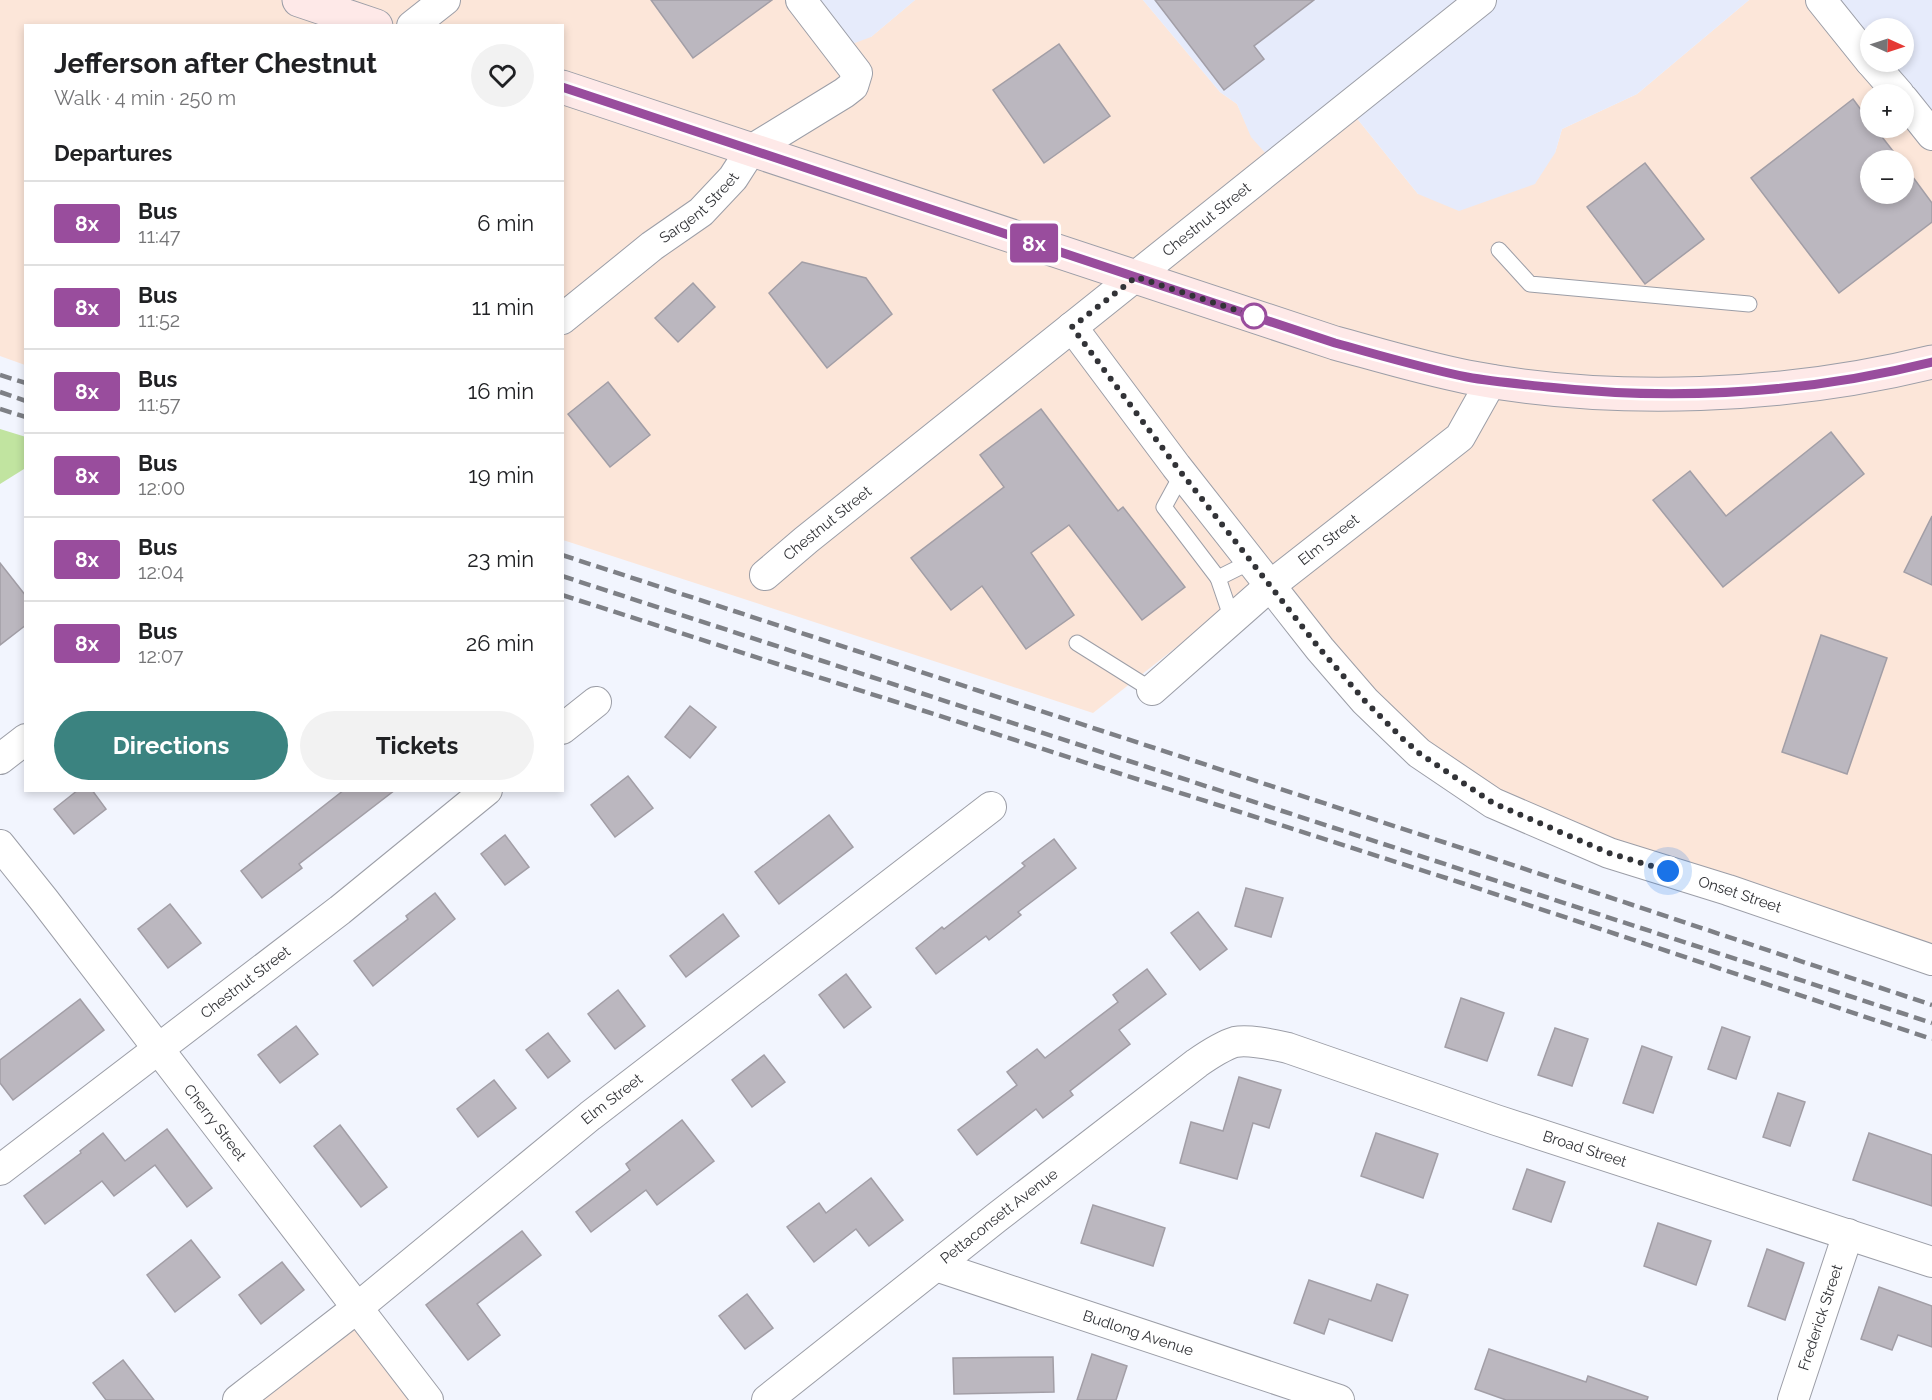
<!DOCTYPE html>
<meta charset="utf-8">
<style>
body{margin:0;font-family:Raleway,sans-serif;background:#f2f2f2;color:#202124;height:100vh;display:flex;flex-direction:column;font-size:22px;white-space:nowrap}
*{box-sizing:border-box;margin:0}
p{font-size:20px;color:#757577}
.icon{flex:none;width:33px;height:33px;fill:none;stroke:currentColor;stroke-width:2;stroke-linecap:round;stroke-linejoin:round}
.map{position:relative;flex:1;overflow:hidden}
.details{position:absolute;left:24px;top:24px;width:540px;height:768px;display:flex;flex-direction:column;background:#fff;border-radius:0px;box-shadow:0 3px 9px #0003}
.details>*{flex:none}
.badge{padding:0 12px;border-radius:4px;font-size:21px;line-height:39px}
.needle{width:39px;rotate:93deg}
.buttons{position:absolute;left:1860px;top:18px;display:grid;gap:12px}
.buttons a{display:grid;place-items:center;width:54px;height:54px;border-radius:50%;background:#fff;box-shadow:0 3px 9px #0003;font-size:30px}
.you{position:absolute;width:30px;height:30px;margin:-15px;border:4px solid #fff;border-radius:50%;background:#1a73e8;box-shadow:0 0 0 9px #1a73e833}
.map>.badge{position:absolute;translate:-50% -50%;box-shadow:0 0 0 3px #fff}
h2{padding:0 30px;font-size:22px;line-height:54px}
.round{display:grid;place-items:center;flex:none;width:63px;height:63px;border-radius:32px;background:#f2f2f2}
.overview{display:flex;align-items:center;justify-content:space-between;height:102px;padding:0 30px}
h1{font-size:28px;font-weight:700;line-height:45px}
.button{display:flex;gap:12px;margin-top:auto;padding:12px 30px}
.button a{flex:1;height:69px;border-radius:36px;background:#3b8380;color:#fff;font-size:24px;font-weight:700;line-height:69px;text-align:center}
.button a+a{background:#f2f2f2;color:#202124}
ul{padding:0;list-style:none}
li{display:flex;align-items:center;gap:18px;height:84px;padding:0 30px;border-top:2px solid #e0e0e0}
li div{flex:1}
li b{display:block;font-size:22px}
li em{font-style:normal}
li .badge{min-width:66px;font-weight:700;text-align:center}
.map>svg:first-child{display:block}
.commercial{fill:#fce6d9;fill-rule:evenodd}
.built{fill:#e6ebfb;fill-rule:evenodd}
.green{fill:#c1e4a0}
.building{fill:#bbb7bf;stroke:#a29ea6;stroke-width:1.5}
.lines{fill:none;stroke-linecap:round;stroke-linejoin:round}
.service-casing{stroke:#9c9ea7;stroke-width:17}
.minor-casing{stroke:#9c9ea7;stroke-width:32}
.secondary-casing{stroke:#9c9ea7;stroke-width:35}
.service{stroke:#fff;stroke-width:15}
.minor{stroke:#fff;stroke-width:30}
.secondary{stroke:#fee9e8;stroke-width:33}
.rail{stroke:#7e8086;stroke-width:4.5;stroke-dasharray:12 6;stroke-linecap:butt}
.line-casing{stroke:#fff;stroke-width:14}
.line{stroke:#994d9d;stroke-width:9}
.walk{stroke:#323337;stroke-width:6;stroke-dasharray:0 10.8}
.stop-dot{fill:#fff;stroke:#994d9d;stroke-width:3}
.labels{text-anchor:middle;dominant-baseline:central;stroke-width:4.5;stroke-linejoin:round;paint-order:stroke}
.street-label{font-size:15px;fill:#323337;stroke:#fff}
</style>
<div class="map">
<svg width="1932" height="1400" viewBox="0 0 1932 1400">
<rect width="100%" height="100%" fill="#f2f5fe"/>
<!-- commercial -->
<g class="commercial">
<path d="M 0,0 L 804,0 L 871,37 L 915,0 L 1143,0 L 1220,92 L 1237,104 L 1252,137 L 1351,111 L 1418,194 L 1555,153 L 1562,129 L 1637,94 L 1749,0 L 1822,0 L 1894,94 L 1870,94 L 1870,128 L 1904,128 L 1904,107 L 1932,142 L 1932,960 L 1484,796 L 1255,585 L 1093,713 L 563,540 L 562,26 L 26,26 L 25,365 L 0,356 ZM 1870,160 L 1904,160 L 1904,194 L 1870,194 Z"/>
<polygon points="358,1311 429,1400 241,1400"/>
</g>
<!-- built -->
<g class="built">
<polygon points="804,0 915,0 871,37 844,47"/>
<polygon points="1143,0 1749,0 1637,94 1562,129 1555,153 1535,184 1459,211 1418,194 1351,111 1277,166 1251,137 1237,104 1220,92"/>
<path d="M 1822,0 L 1932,0 L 1932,142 ZM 1870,28 L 1904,28 L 1904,62 L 1870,62 Z"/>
</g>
<!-- green -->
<polygon class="green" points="0,429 26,437 25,469 24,469 0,484"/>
<!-- building -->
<g class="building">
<polygon points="651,0 772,0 693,58"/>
<polygon points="1155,0 1314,0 1254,46 1264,59 1224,90"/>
<polygon points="1059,44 1110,116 1044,163 993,90"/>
<polygon points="1853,99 1870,122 1870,128 1875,128 1900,160 1870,160 1870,194 1904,194 1904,165 1932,203 1932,222 1839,293 1751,178"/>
<polygon points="1645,163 1704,239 1645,284 1587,207"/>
<polygon points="802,262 866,278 892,314 827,368 769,293"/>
<polygon points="693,283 715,307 678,342 655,318"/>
<polygon points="608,382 650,435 610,467 568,414"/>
<polygon points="1041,409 1118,511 1123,507 1185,587 1142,620 1069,525 1031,553 1074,615 1026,649 982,586 951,610 911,558 1004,487 980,455"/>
<polygon points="1831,432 1864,474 1723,587 1653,500 1690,471 1726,516"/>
<polygon points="1932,516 1932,585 1904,572"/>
<polygon points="0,563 26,596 26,625 0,645"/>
<polygon points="1821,635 1887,658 1847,774 1782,752"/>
<polygon points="690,706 716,727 690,758 665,737"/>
<polygon points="628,776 653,808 615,837 591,805"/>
<polygon points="78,790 92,790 106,809 74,834 54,809"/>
<polygon points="344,790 395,790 299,864 302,868 262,898 241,871"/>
<polygon points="829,815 853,847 779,904 755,872"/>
<polygon points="505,835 529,867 505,885 481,854"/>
<polygon points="1054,839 1076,868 1018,912 1021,915 989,940 986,936 936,974 916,948 942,927 944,929 1025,866 1022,863"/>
<polygon points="1246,888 1283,898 1271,937 1235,926"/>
<polygon points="435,893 455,919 373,986 354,961 408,919 406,916"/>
<polygon points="170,904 201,943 168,968 138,929"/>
<polygon points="1198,912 1227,949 1200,970 1171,933"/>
<polygon points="723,914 739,936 686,977 670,956"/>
<polygon points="1147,969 1166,994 1119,1030 1130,1044 1070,1091 1073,1095 1043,1118 1036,1109 977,1155 958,1130 1017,1085 1007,1072 1037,1049 1045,1058 1118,1002 1113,995"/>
<polygon points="846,974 871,1007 844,1028 819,995"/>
<polygon points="618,990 645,1026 615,1049 588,1014"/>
<polygon points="1461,998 1504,1013 1487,1061 1445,1047"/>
<polygon points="80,999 104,1030 13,1100 0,1083 0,1060"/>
<polygon points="296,1026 318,1054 280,1083 258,1055"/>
<polygon points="1722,1027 1750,1037 1736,1079 1708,1069"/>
<polygon points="1555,1028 1588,1039 1572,1086 1538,1075"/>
<polygon points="548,1033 570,1061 548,1078 526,1050"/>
<polygon points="1642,1046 1672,1057 1653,1113 1623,1103"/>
<polygon points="764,1055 785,1082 752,1107 732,1080"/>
<polygon points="1239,1077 1281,1090 1269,1128 1253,1123 1237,1179 1180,1163 1191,1122 1223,1131"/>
<polygon points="494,1080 516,1108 478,1137 457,1109"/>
<polygon points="1778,1093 1805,1102 1790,1146 1763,1137"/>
<polygon points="682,1120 714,1161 657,1205 646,1190 591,1232 576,1212 630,1170 626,1164"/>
<polygon points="340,1125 387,1187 361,1207 314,1146"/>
<polygon points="167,1129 212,1188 187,1207 155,1165 114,1196 102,1181 45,1224 24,1196 81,1153 80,1151 103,1133 125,1161"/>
<polygon points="1376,1133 1438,1154 1423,1198 1361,1176"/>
<polygon points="1869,1133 1932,1155 1932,1206 1853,1180"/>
<polygon points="1527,1169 1565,1182 1551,1222 1513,1209"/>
<polygon points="871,1178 903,1220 869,1246 856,1229 814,1262 787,1227 819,1203 826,1213"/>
<polygon points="1093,1205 1165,1228 1153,1266 1081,1243"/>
<polygon points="1658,1223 1711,1241 1696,1285 1644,1266"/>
<polygon points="522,1231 541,1255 477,1304 500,1335 468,1360 426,1305"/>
<polygon points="191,1240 220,1277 175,1312 147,1275"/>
<polygon points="1767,1249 1804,1263 1785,1320 1748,1306"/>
<polygon points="282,1262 304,1290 261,1324 239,1295"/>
<polygon points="1309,1280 1371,1301 1377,1284 1408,1295 1392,1341 1329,1319 1324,1334 1294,1323"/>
<polygon points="1879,1287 1932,1306 1932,1347 1898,1335 1892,1350 1861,1339"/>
<polygon points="747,1294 773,1328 745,1349 719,1316"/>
<polygon points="1489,1349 1586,1382 1588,1376 1648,1397 1647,1400 1506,1400 1475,1389"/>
<polygon points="1092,1354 1127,1366 1116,1400 1077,1400"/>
<polygon points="1053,1357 1054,1392 954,1394 953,1358"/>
<polygon points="123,1360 154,1400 106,1400 93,1383"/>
</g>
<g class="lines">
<defs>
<g id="service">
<polyline points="1499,250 1530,284 1749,304"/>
<polyline points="1182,474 1164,507 1218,578 1252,561"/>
<polyline points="1218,578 1232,619"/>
<polyline points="1077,643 1152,690"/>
</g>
<g id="minor">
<polyline points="1821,0 1870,61"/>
<polyline points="412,26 445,0"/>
<polyline points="1871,62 1899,94"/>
<polyline points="1904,100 1932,135"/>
<path id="s1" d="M 562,319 L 652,246 L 701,212 L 733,178 L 751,150 L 844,93 L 853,86 L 857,73 L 801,0"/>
<path id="s2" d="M 1072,327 L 1176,466 L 1320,649 L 1365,701 L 1419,753 L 1493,803 L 1609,853 L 1728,890 L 1932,960"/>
<path id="s3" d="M 765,575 L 806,540 L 1481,0"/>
<path id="s4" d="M 1152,690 L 1271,585 L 1460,437 L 1492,380"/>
<polyline points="562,729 596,702"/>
<polyline points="0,759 26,739"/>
<path id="s5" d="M 0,845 L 44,900 L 428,1400"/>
<path id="s6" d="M 0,1170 L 340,910 L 487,790"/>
<path id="s7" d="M 936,1266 L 1339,1400"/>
<path id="s8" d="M 238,1400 L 357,1308 L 590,1116 L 991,807"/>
<path id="s9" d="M 767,1400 L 996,1218 L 1197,1063 C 1207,1056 1222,1046 1235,1042 C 1249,1039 1274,1045 1288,1048 L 1496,1120 L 1932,1262"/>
<path id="s10" d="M 1793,1400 L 1848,1234"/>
</g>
<g id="secondary">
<polyline points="299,0 376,26"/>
<path d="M 562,87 L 1335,343 C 1379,355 1422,368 1467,377 C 1614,405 1787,398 1932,362"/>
</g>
</defs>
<!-- service casing -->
<use href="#service" class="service-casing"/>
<!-- minor casing -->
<use href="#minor" class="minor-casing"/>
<!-- secondary casing -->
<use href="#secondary" class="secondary-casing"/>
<!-- service -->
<use href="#service" class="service"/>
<!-- minor -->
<use href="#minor" class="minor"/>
<!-- secondary -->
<use href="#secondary" class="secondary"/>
<!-- rail -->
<g class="rail">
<polyline points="0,375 26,383"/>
<polyline points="0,392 26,401"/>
<polyline points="0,409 26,417"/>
<polyline points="562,555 1477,853 1932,1005"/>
<polyline points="562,576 1932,1023"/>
<polyline points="562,595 1468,885 1932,1039"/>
</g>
</g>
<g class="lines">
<defs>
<path id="line" d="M 562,87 L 1335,343 C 1379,355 1422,368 1467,377 C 1494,382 1521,384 1548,387 C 1676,401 1807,393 1932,362"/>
</defs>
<!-- line casing -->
<use href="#line" class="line-casing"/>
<!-- line -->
<use href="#line" class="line"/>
<!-- walk -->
<polyline class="walk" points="1254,316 1136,277 1072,327 1176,466 1320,649 1365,701 1403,739 1419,753 1493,803 1609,853 1668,871"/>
</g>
<!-- markers -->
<circle class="stop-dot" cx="1254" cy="316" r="12"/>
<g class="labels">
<!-- street labels -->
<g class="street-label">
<text stroke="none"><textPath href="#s1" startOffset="177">Sargent Street</textPath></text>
<text stroke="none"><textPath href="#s3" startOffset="567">Chestnut Street</textPath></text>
<text stroke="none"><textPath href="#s3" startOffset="81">Chestnut Street</textPath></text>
<text stroke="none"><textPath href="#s4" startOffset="232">Elm Street</textPath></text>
<text stroke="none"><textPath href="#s2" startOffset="903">Onset Street</textPath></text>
<text stroke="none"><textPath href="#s6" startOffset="309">Chestnut Street</textPath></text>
<text stroke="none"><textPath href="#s8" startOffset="480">Elm Street</textPath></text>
<text stroke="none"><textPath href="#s5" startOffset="351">Cherry Street</textPath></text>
<text stroke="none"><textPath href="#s9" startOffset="957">Broad Street</textPath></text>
<text stroke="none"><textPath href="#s9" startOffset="296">Pettaconsett Avenue</textPath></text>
<text stroke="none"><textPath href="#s10" startOffset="87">Frederick Street</textPath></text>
<text stroke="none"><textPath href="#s7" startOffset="213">Budlong Avenue</textPath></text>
</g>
</g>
</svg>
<div class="buttons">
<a><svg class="needle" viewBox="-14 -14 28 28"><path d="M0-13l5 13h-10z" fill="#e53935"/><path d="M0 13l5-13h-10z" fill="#757577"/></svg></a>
<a>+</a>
<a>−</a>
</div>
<div class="you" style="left:1668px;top:871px"></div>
<b class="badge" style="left:1034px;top:243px;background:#994d9d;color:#fff">8x</b>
<section class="details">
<div class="overview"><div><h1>Jefferson after Chestnut</h1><p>Walk · 4 min · 250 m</p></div><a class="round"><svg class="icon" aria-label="heart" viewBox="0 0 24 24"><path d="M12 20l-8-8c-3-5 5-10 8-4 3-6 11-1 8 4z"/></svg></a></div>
<h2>Departures</h2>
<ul>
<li><span class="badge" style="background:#994d9d;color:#fff">8x</span><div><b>Bus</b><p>11:47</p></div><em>6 min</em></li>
<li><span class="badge" style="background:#994d9d;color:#fff">8x</span><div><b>Bus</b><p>11:52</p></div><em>11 min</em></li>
<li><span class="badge" style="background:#994d9d;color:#fff">8x</span><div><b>Bus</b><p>11:57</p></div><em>16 min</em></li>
<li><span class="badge" style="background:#994d9d;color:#fff">8x</span><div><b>Bus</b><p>12:00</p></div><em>19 min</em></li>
<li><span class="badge" style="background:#994d9d;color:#fff">8x</span><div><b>Bus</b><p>12:04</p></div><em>23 min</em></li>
<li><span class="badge" style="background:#994d9d;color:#fff">8x</span><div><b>Bus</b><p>12:07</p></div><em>26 min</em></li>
</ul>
<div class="button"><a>Directions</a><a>Tickets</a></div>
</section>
</div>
